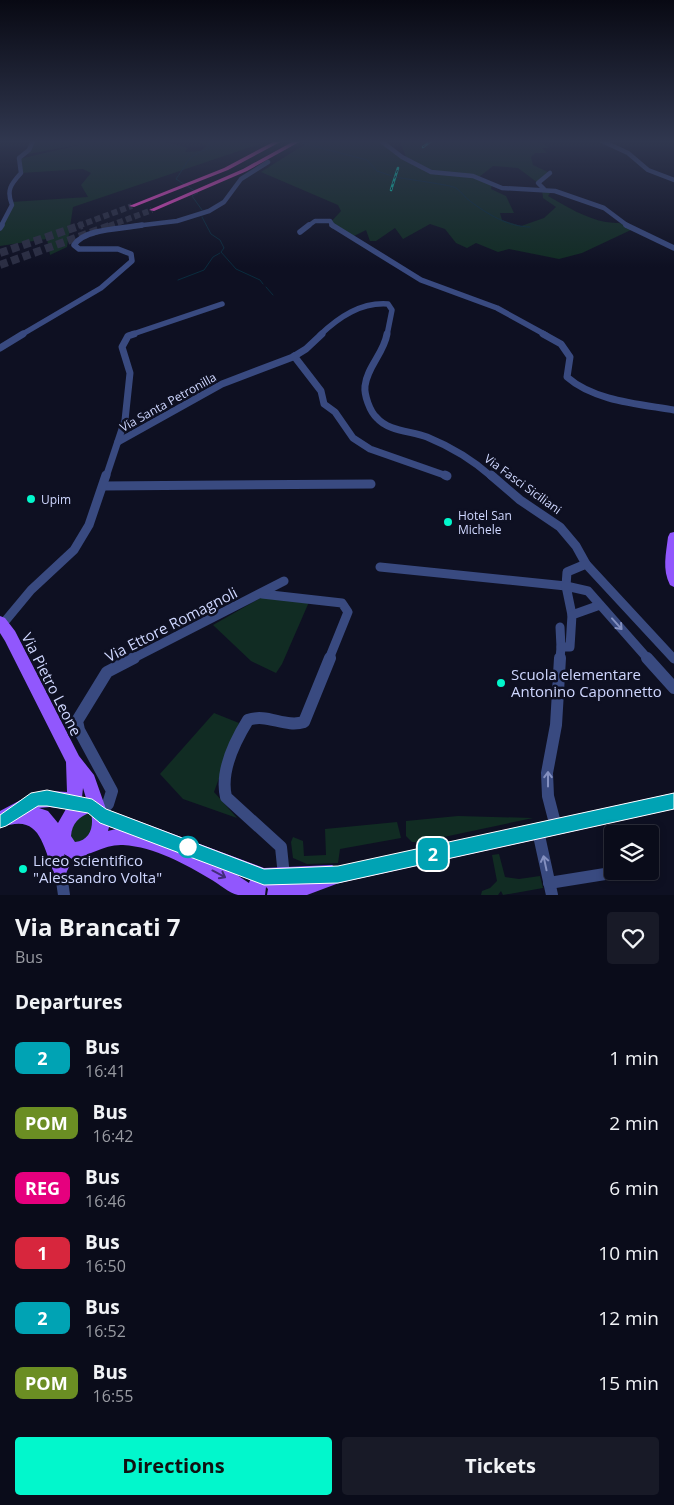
<!DOCTYPE html>
<style>
body{margin:0;font-family:"Open Sans",sans-serif;background:#181a27;color:#f1f3f6;height:100vh;display:flex;flex-direction:column;font-size:19px;white-space:nowrap}
*{box-sizing:border-box;margin:0}
p{font-size:16px;color:#999ba2}
.icon{flex:none;width:28px;height:28px;fill:none;stroke:currentColor;stroke-width:2;stroke-linecap:round;stroke-linejoin:round}
.map{position:relative;height:895px;overflow:hidden}
.side{display:flex;flex-direction:column;background:#0a0c1a;flex:1}
.side>*{flex:none}
.badge{padding:0 10px;border-radius:8px;font-size:18px;line-height:32px}
.buttons{position:absolute;left:604px;top:825px;display:grid;gap:10px}
.buttons a{display:grid;place-items:center;width:55px;height:55px;border-radius:5px;background:#0a0c1a;box-shadow:0 2px 8px #0003,0 0 0 1px #2a2c39;font-size:25px}
.map>.badge{position:absolute;translate:-50% -50%;box-shadow:0 0 0 2px #fff}
h2{padding:0 15px;font-size:19px;line-height:45px}
.round{display:grid;place-items:center;flex:none;width:52px;height:52px;border-radius:5px;background:#181a27}
.overview{display:flex;align-items:center;justify-content:space-between;height:85px;padding:0 15px}
h1{font-size:24px;font-weight:700;line-height:38px}
.action{display:flex;gap:10px;margin-top:auto;padding:10px 15px}
.action a{flex:1;height:58px;border-radius:5px;background:#02f7cc;color:#111;font-size:20px;font-weight:700;line-height:58px;text-align:center}
.action a+a{background:#181a27;color:#f1f3f6}
ul{padding:0;list-style:none}
li{display:flex;align-items:center;gap:15px;height:65px;padding:0 15px}
li div{flex:1}
li b{display:block;font-size:19px}
li em{font-style:normal}
li .badge{min-width:55px;font-weight:700;text-align:center}
.map>svg:first-child{display:block}
.green{fill:#112c23}
.lines{fill:none;stroke-linecap:round;stroke-linejoin:round}
.stream{stroke:#0a2c3e;stroke-width:1}
.highway-tunnel-far1{stroke:#2b2e43;stroke-width:6;stroke-dasharray:6 3;stroke-linecap:butt}
.highway-tunnel{stroke:#2b2e43;stroke-width:8;stroke-dasharray:8 4;stroke-linecap:butt}
.minor-far4{stroke:#394a80;stroke-width:4.5}
.minor-far3{stroke:#394a80;stroke-width:5.5}
.minor-far2{stroke:#394a80;stroke-width:7}
.minor-far1{stroke:#394a80;stroke-width:9}
.minor{stroke:#394a80;stroke-width:12}
.major{fill:#9157fd;fill-rule:evenodd}
.highway{fill:#fd4bd2;fill-rule:evenodd}
.rail-casing{stroke:#02f7cc;stroke-width:2.5}
.rail{stroke:#0e1022;stroke-width:1;stroke-dasharray:3;stroke-linecap:butt}
.oneway{stroke:#8490c0}
.oneway2{stroke:#422c7a}
.line{fill:#00a3b4;stroke:#fff}
.poi-dot{fill:#02f7cc;stroke:#0e1022;stroke-width:2}
.stop-dot{fill:#fff;stroke:#00a3b4;stroke-width:2.5}
.labels{text-anchor:middle;dominant-baseline:central;stroke-width:5;stroke-linejoin:round;paint-order:stroke}
.street-label{font-size:12px;fill:#cfd7ff;stroke:#0e1022}
.poi-label{font-size:12px;fill:#cfd7ff;stroke:#0e1022;text-anchor:start}
.near-street-label{font-size:15px;fill:#cfd7ff;stroke:#0e1022}
.near-poi-label{font-size:15px;fill:#cfd7ff;stroke:#0e1022;text-anchor:start}
</style>
<div class="map">
<svg width="674" height="895" viewBox="0 0 674 895">
<rect width="100%" height="100%" fill="#0e1022"/>
<!-- green -->
<g class="green">
<polygon points="33,141 161,141 186,147 188,148 185,152 200,151 207,146 197,141 263,143 73,207 67,247 50,255 47,239 0,246 0,228 11,202 88,197 81,185 91,173 83,169 21,173 19,159 83,144 23,155"/>
<path d="M 310,141 L 379,141 L 427,172 L 472,177 L 492,185 L 491,189 L 506,196 L 514,213 L 500,213 L 502,220 L 521,226 L 544,218 L 556,207 L 543,198 L 542,189 L 552,190 L 548,196 C 565,206 587,219 606,222 C 619,224 621,221 633,229 L 582,253 L 559,259 L 509,249 L 498,252 L 476,243 L 467,248 L 456,243 L 445,229 L 430,224 L 403,239 L 395,228 L 376,241 L 370,241 L 366,230 L 350,238 L 330,223 L 341,211 L 338,205 L 261,172 Z"/>
<polygon points="400,141 538,141 550,148 542,148 547,153 535,153 531,157 533,165 550,173 538,183 518,168 493,166 479,177 432,171 406,157"/>
<polygon points="264,596 309,602 282,664 276,673 251,661 213,625"/>
<polygon points="214,713 239,723 214,792 237,818 183,799 160,774"/>
<polygon points="87,813 94,817 91,836 78,843 74,842 70,835 75,820"/>
<polygon points="458,816 533,818 420,842 412,842 406,836 406,821"/>
<polygon points="397,822 401,838 340,849 338,863 307,864 293,858 291,842 293,837 303,841 304,856 326,855 325,829"/>
<polygon points="499,854 505,877 519,879 540,876 543,888 503,895 501,891 498,895 481,895 482,891 490,888 497,881 492,855"/>
</g>
<g class="lines">
<!-- stream -->
<g class="stream">
<polyline points="266,141 270,141"/>
<polyline points="298,142 367,160 377,171 392,176"/>
<path d="M 395,177 C 405,179 452,185 456,188 C 462,192 465,198 470,201 C 487,214 509,227 530,227"/>
<path d="M 202,210 L 192,196 L 198,193 L 176,179 C 190,160 185,157 210,148 L 209,142 L 205,141"/>
<polyline points="202,217 211,234 220,240 224,248 221,252 236,269 260,280 263,284"/>
<polyline points="178,280 204,270 213,257 220,253"/>
<polyline points="266,287 273,295"/>
</g>
<!-- highway-tunnel-far1 -->
<g class="highway-tunnel-far1">
<polyline points="78,226 132,206"/>
<polyline points="109,226 152,210"/>
</g>
<!-- highway-tunnel -->
<g class="highway-tunnel">
<polyline points="0,253 82,225"/>
<polyline points="0,265 112,225"/>
</g>
<!-- minor-far4 -->
<g class="minor-far4">
<polyline points="381,141 402,157 431,172 473,176 502,188 555,191 604,208 628,226"/>
<polyline points="602,141 628,153 648,170 674,180"/>
<polyline points="544,189 538,183 550,173"/>
<path d="M 1,226 L 12,205 C 6,190 11,184 21,173 L 19,158 L 29,150 L 33,141"/>
<polyline points="135,226 177,221 209,211 224,202 241,179 268,162"/>
<polyline points="308,226 315,221 330,221 333,226"/>
</g>
<!-- minor-far3 -->
<g class="minor-far3">
<polyline points="332,225 421,280 497,308 546,335"/>
<polyline points="626,225 674,248"/>
<polyline points="0,228 2,225"/>
<polyline points="300,232 309,225"/>
<path d="M 21,335 L 101,288 L 132,261 L 131,254 L 118,249 L 79,249 L 74,245 C 85,228 122,229 142,225"/>
<polyline points="130,335 222,304"/>
<path d="M 320,335 C 339,317 361,302 388,304 L 392,310 L 387,335"/>
</g>
<!-- minor-far2 -->
<g class="minor-far2">
<path d="M 387,334 C 384,353 367,367 365,386 C 364,395 370,412 377,418 C 388,431 411,431 427,437 C 449,446 474,461 492,477"/>
<path d="M 543,334 L 561,344 L 570,357 L 567,377 C 594,401 640,404 674,410"/>
<polyline points="0,348 23,334"/>
<polyline points="294,356 321,391 324,404 335,412 353,438 370,449 447,476"/>
<polyline points="118,442 222,384 293,357 306,349 322,334"/>
<polyline points="106,477 125,420 130,373 122,347 128,336 134,334"/>
</g>
<!-- minor-far1 -->
<g class="minor-far1">
<polyline points="445,475 447,476"/>
<polyline points="491,475 520,500 560,527 576,546 586,564 674,659"/>
<polyline points="103,486 371,484"/>
<polyline points="380,567 566,586 567,572 586,564"/>
<polyline points="262,594 342,603 348,612 329,659"/>
<polyline points="572,615 566,586 588,591 648,659"/>
<polyline points="2,625 31,590 74,550 89,525 106,475"/>
<polyline points="560,627 561,647"/>
<polyline points="132,659 284,581"/>
<polyline points="560,659 561,647 570,647 572,615 600,605"/>
</g>
<!-- minor -->
<g class="minor">
<polyline points="647,658 674,688"/>
<polyline points="99,812 108,804 112,791 79,730 77,721 107,672 134,658"/>
<polyline points="556,827 548,796 547,773 556,725 560,658"/>
<polyline points="538,831 552,895"/>
<polyline points="60,867 64,895"/>
<path d="M 284,876 L 281,847 L 226,797 C 220,772 235,741 248,720 C 267,713 285,728 304,722 L 330,658"/>
<polyline points="549,883 605,874"/>
</g>
<!-- major -->
<g class="major">
<path d="M 674,532 L 674,587 L 670,585 C 662,569 666,554 668,537 L 670,533 Z"/>
<path d="M 0,616 L 5,618 L 15,631 L 79,756 L 94,775 L 106,809 L 264,868 L 332,865 L 335,867 L 674,793 L 674,809 L 339,883 L 307,895 L 267,895 L 268,889 L 266,887 L 265,895 C 256,895 246,895 238,895 C 229,893 219,884 212,880 C 185,864 155,847 123,845 C 104,844 90,856 72,859 L 64,854 L 69,867 L 66,873 L 60,876 L 54,873 C 42,844 40,812 0,828 L 0,811 L 32,794 L 50,791 L 67,792 L 66,762 L 5,641 L 0,633 ZM 83,788 L 86,798 L 82,797 ZM 50,807 L 66,809 L 58,823 L 48,811 L 39,808 ZM 91,812 C 94,826 91,840 75,842 L 71,836 C 72,823 79,817 91,812 ZM 109,827 L 116,829 L 108,831 ZM 237,875 L 250,880 L 249,883 Z"/>
</g>
<!-- highway -->
<g class="highway">
<polygon points="275,141 282,141 228,170 134,207 129,206 224,168"/>
<polygon points="294,141 301,141 247,171 154,211 149,210 243,169"/>
</g>
<defs>
<g id="rail">
<polyline points="423,147 431,141"/>
<polyline points="391,190 398,168"/>
</g>
</defs>
<!-- rail casing -->
<use href="#rail" class="rail-casing"/>
<!-- rail -->
<use href="#rail" class="rail"/>
</g>
<!-- one-way arrows -->
<defs><path id="oneway-shaft" d="M-6 0H5M1.5-3L5.5 0L1.5 3" fill="none" stroke-width="1.6" stroke-linecap="round" stroke-linejoin="round" transform="scale(1.25)"/></defs>
<g class="oneway">
<use href="#oneway-shaft" transform="translate(617 624) rotate(48)"/>
<use href="#oneway-shaft" transform="translate(548 779) rotate(-90)"/>
<use href="#oneway-shaft" transform="translate(545 863) rotate(-102)"/>
</g>
<use class="oneway2" href="#oneway-shaft" transform="translate(219 874) rotate(28)"/>
<!-- sky -->
<linearGradient id="sky" x2="0" y2="1"><stop stop-color="#080913"/><stop offset="0.53" stop-color="#30374f"/><stop offset="1" stop-color="#30374f" stop-opacity="0"/></linearGradient>
<rect width="674" height="267" fill="url(#sky)"/>
<!-- line -->
<polygon class="line" points="47,790 92,799 106,809 264,869 338,866 674,793 674,809 338,883 264,885 100,823 88,813 47,806 38,806 6,826 0,828 0,815 31,793"/>
<!-- markers -->
<g class="poi-dot">
<circle cx="31" cy="499" r="5"/>
<circle cx="448" cy="522" r="5"/>
<circle cx="501" cy="683" r="5"/>
<circle cx="23" cy="869" r="5"/>
</g>
<circle class="stop-dot" cx="188" cy="847" r="10"/>
<g class="labels">
<!-- street labels -->
<g class="street-label">
<text transform="translate(168 402) rotate(-29)">Via Santa Petronilla</text>
<text transform="translate(523 484) rotate(36)">Via Fasci Siciliani</text>
</g>
<!-- poi labels -->
<g class="poi-label">
<text x="41" y="499">Upim</text>
<text x="458" y="515">Hotel San<tspan x="458" dy="14">Michele</tspan></text>
</g>
<!-- near-street labels -->
<g class="near-street-label">
<text transform="translate(171 624) rotate(-27)">Via Ettore Romagnoli</text>
<text transform="translate(52 684) rotate(63)">Via Pietro Leone</text>
</g>
<!-- near-poi labels -->
<g class="near-poi-label">
<text x="511" y="674">Scuola elementare<tspan x="511" dy="17">Antonino Caponnetto</tspan></text>
<text x="33" y="860">Liceo scientifico<tspan x="33" dy="17">"Alessandro Volta"</tspan></text>
</g>
</g>
</svg>
<div class="buttons">
<a><svg class="icon" aria-label="layers" viewBox="0 0 24 24"><path d="M12 4l9 5-9 5-9-5zM3 14l9 5 9-5"/></svg></a>
</div>
<b class="badge" style="left:433px;top:854px;background:#00a3b4;color:#fff">2</b>
</div>
<section class="side">
<div class="overview"><div><h1>Via Brancati 7</h1><p>Bus</p></div><a class="round"><svg class="icon" aria-label="heart" viewBox="0 0 24 24"><path d="M12 20l-8-8c-3-5 5-10 8-4 3-6 11-1 8 4z"/></svg></a></div>
<h2>Departures</h2>
<ul>
<li><span class="badge" style="background:#00a3b4;color:#fff">2</span><div><b>Bus</b><p>16:41</p></div><em>1 min</em></li>
<li><span class="badge" style="background:#6b8e23;color:#fff">POM</span><div><b>Bus</b><p>16:42</p></div><em>2 min</em></li>
<li><span class="badge" style="background:#e6007e;color:#fff">REG</span><div><b>Bus</b><p>16:46</p></div><em>6 min</em></li>
<li><span class="badge" style="background:#d7263d;color:#fff">1</span><div><b>Bus</b><p>16:50</p></div><em>10 min</em></li>
<li><span class="badge" style="background:#00a3b4;color:#fff">2</span><div><b>Bus</b><p>16:52</p></div><em>12 min</em></li>
<li><span class="badge" style="background:#6b8e23;color:#fff">POM</span><div><b>Bus</b><p>16:55</p></div><em>15 min</em></li>
</ul>
<div class="action"><a>Directions</a><a>Tickets</a></div>
</section>
